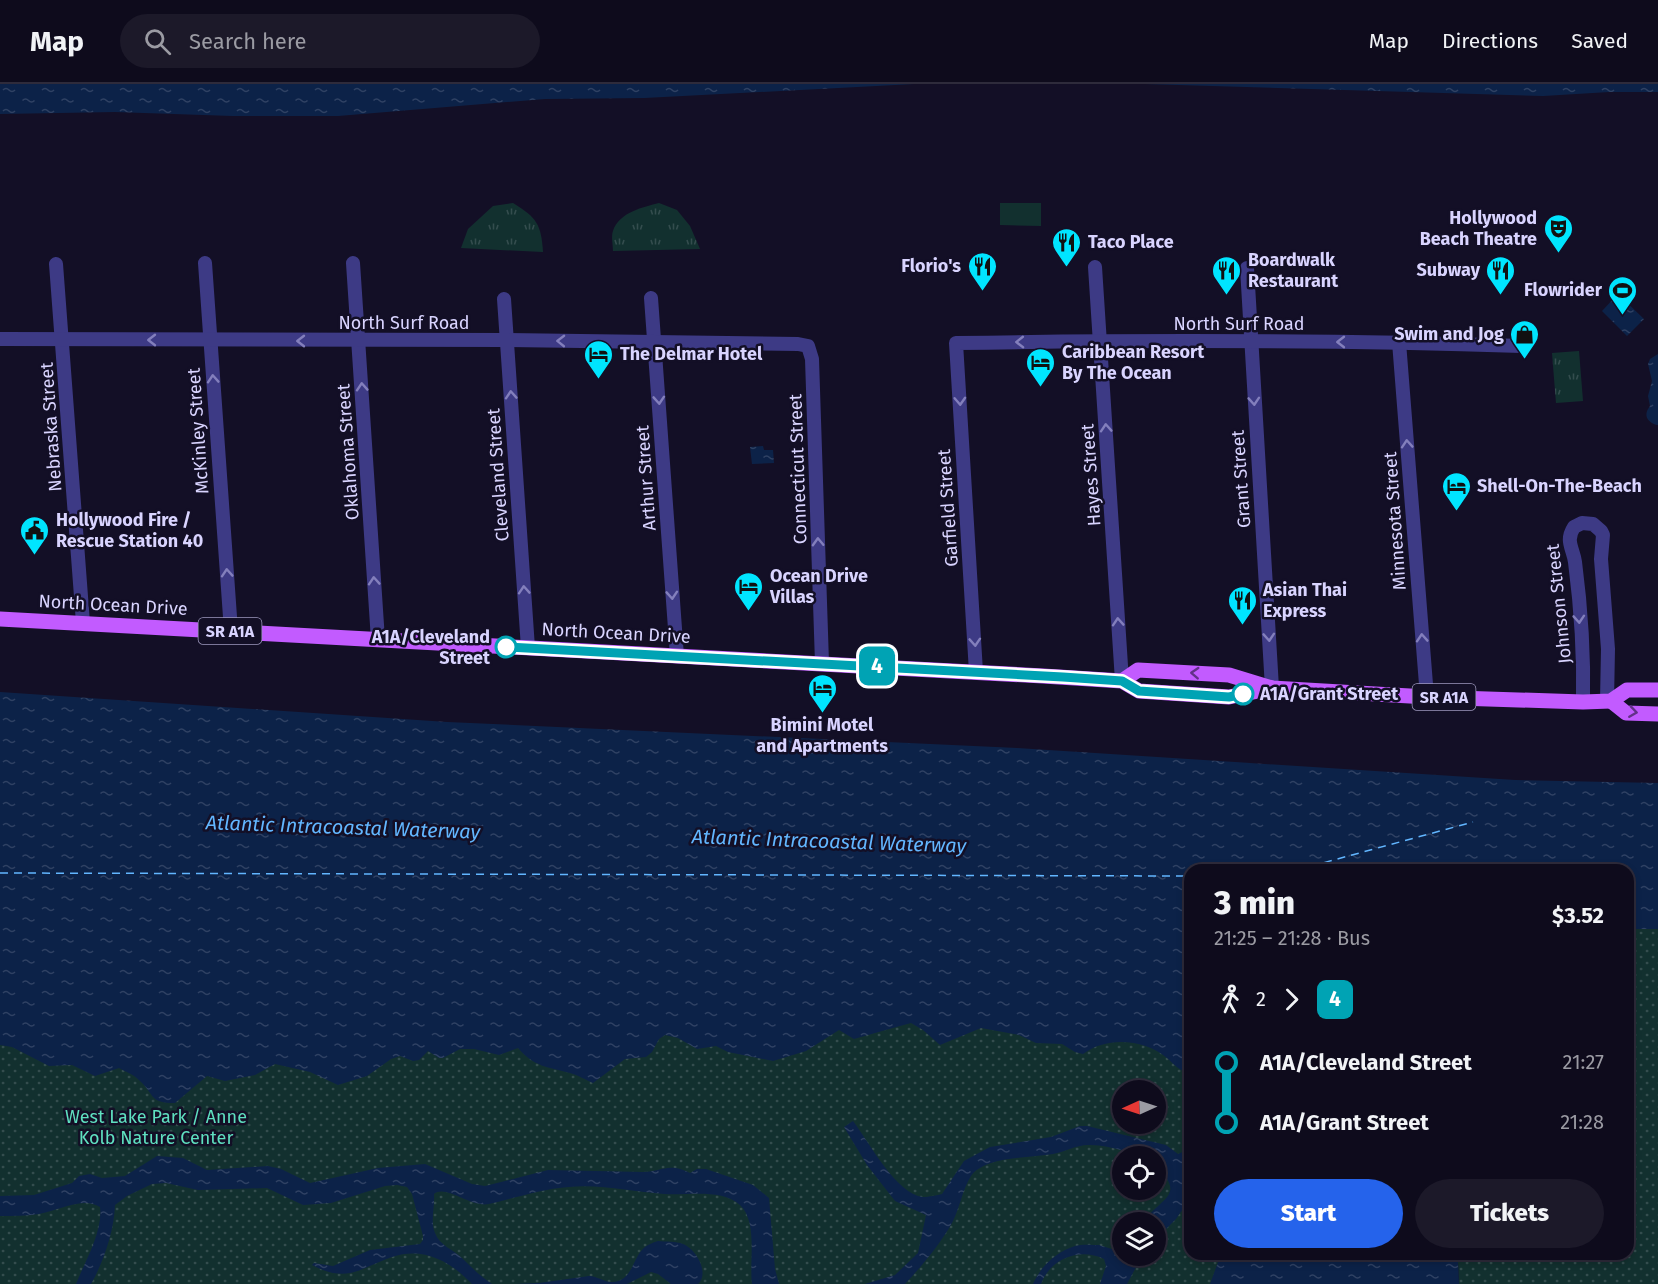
<!DOCTYPE html>
<meta charset="utf-8">
<style>
body{margin:0;font-family:"Fira Sans",sans-serif;background:#1c1929;color:#f1f3f6;height:100vh;display:flex;flex-direction:column;font-size:22px;white-space:nowrap}
*{box-sizing:border-box;margin:0}
p{font-size:20px;color:#9b9ba3}
.icon{flex:none;width:33px;height:33px;fill:none;stroke:currentColor;stroke-width:2;stroke-linecap:round;stroke-linejoin:round}
.map{position:relative;flex:1;overflow:hidden}
.details{position:absolute;left:1184px;top:780px;width:450px;height:396px;display:flex;flex-direction:column;background:#0e0b1c;border-radius:18px;box-shadow:0 3px 9px #0003,0 0 0 2px #2e2b3b}
.details>*{flex:none}
.badge{padding:0 12px;border-radius:9px;font-size:21px;line-height:39px}
.needle{width:39px;rotate:267deg}
.buttons{position:absolute;left:1112px;top:996px;display:grid;gap:12px}
.buttons a{display:grid;place-items:center;width:54px;height:54px;border-radius:50%;background:#0e0b1c;box-shadow:0 3px 9px #0003,0 0 0 2px #2e2b3b;font-size:30px}
.map>.badge{position:absolute;translate:-50% -50%;box-shadow:0 0 0 3px #fff}
.legs{display:flex;align-items:center;gap:9px;height:66px;padding:0 30px;font-size:20px}
.legs p{margin-inline-start:auto}
.head{display:flex;align-items:center;justify-content:space-between;height:102px;padding:0 30px}
h1{font-size:33px;font-weight:800;line-height:45px}
.cta{display:flex;gap:12px;margin-top:auto;padding:12px 30px}
.cta a{flex:1;height:69px;border-radius:36px;background:#2563eb;color:#fff;font-size:24px;font-weight:800;line-height:69px;text-align:center}
.cta a+a{background:#1c1929;color:#f1f3f6}
ul{padding:0 30px;list-style:none}
li{display:flex;align-items:center;gap:21px;height:60px;font-size:22px}
li i{display:grid;place-items:center;width:9px;height:100%;margin:0 8px;background:currentColor}
li i::after{content:'';width:15px;height:15px;margin:-8px;border:4px solid;border-radius:50%;background:#0e0b1c}
li p{margin-inline-start:auto}
li:first-child i{background:linear-gradient(#0000 50%,currentColor 0)}
li:last-child i{background:linear-gradient(currentColor 50%,#0000 0)}
header{display:flex;align-items:center;gap:36px;box-sizing:border-box;height:84px;padding:0 30px;background:#0e0b1c;border-bottom:2px solid #2e2b3b}
header strong{font-size:28px}
nav{display:flex;gap:33px;margin-inline-start:auto;font-size:21px}
.search{width:420px;height:54px;background:#1c1929;display:flex;align-items:center;gap:15px;box-sizing:border-box;padding:0 21px;border-radius:33px;color:#9b9ba3;font-size:22px}
.map>svg:first-child{display:block}
.grass{fill:url(#grass-tufts)}
.park{fill:url(#park-dots);fill-rule:evenodd}
.pitch{fill:#12302f}
.water{fill:url(#water-ripples)}
.lines{fill:none;stroke-linecap:round;stroke-linejoin:round}
.ferry{stroke:#62b6ff;stroke-width:1.5;stroke-dasharray:8 6;stroke-linecap:butt}
.street{stroke:#3d3a85;stroke-width:14}
.primary{stroke:#c25bff;stroke-width:15}
.oneway{stroke:#837fbc}
.oneway2{stroke:#623188}
.line-1-casing{stroke:#fff;stroke-width:14}
.line-1{stroke:#00a3b4;stroke-width:9}
.stop-1-dot{fill:#fff;stroke:#00a3b4;stroke-width:3}
.labels{text-anchor:middle;dominant-baseline:central;stroke-width:5;stroke-linejoin:round;paint-order:stroke}
.shield{fill:#130f26;stroke:#9e99be;stroke-width:1.5}
.shield-label{font-size:16px;font-weight:bold;fill:#d9d4ff}
.poi-label{font-size:18px;font-weight:bold;fill:#d9d4ff;stroke:#130f26;text-anchor:start}
.street-label{font-size:18px;fill:#d9d4ff;stroke:#130f26}
.stop-label{font-size:18px;font-weight:bold;fill:#d9d4ff;stroke:#130f26;text-anchor:end}
.park-label{font-size:18px;fill:#5fe0c0;stroke:#130f26}
.water-label{font-size:20px;font-style:italic;fill:#62b6ff;stroke:#130f26}
</style>
<header>
<strong>Map</strong>
<div class="search"><svg class="icon" aria-label="search" viewBox="0 0 24 24"><circle cx="10" cy="10" r="6"/><path d="M15 15l6 6"/></svg>Search here</div>
<nav><a>Map</a><a>Directions</a><a>Saved</a></nav>
</header>
<div class="map">
<svg width="1658" height="1200" viewBox="0 0 1658 1200">
<defs>
<pattern id="grass-tufts" width="24" height="20" patternUnits="userSpaceOnUse" patternTransform="scale(1.5)"><rect width="24" height="20" fill="#12302f"/><path d="M3 7l-1-3M5 7V3M7 7l1-3M15 17l-1-3M17 17v-4M19 17l1-3" fill="none" stroke="#344d4e"/></pattern>
<pattern id="park-dots" width="8" height="8" patternUnits="userSpaceOnUse" patternTransform="scale(1.5)"><rect width="8" height="8" fill="#12302f"/><path d="M2 2h.1M6 6h.1" fill="none" stroke="#344d4e" stroke-width="1.8" stroke-linecap="round"/></pattern>
<pattern id="water-ripples" width="26" height="14" patternUnits="userSpaceOnUse" patternTransform="scale(1.5)"><rect width="26" height="14" fill="#0c2248"/><path d="M2 4q2-2 4 0t4 0M15 11q2-2 4 0t4 0" fill="none" stroke="#2f4163"/></pattern>
</defs>
<rect width="100%" height="100%" fill="#130f26"/>
<!-- grass -->
<g class="grass">
<path d="M 513,119 C 537,134 541,140 543,168 L 461,164 L 468,145 L 493,122 Z"/>
<path d="M 659,119 L 677,126 L 690,142 L 700,165 L 613,167 C 613,161 611,152 613,147 C 619,128 644,123 659,119 Z"/>
<polygon points="1579,267 1583,317 1556,319 1552,269"/>
</g>
<!-- park -->
<g class="park">
<polygon points="1628,845 1658,845 1658,1200 1459,1200 1458,1178 1463,1177 1463,1170 1628,1170"/>
<path d="M 0,882 L 1189,916 L 1190,1170 L 1354,1170 L 1356,1200 L 0,1200 ZM 1122,1006 L 1155,1006 L 1155,1040 L 1122,1040 ZM 1122,1072 L 1155,1072 L 1155,1106 L 1122,1106 ZM 1122,1138 L 1155,1138 L 1155,1172 L 1122,1172 Z"/>
</g>
<!-- pitch -->
<polygon class="pitch" points="1000,119 1041,119 1041,142 1000,141"/>
<!-- water -->
<g class="water">
<polygon points="0,0 991,0 914,0 644,14 545,15 338,32 233,32 115,28 0,30"/>
<polygon points="1145,0 1658,0 1658,8 1609,8 1543,12"/>
<polygon points="1618,210 1644,235 1627,252 1602,227"/>
<path d="M 1658,270 L 1658,341 L 1657,341 C 1647,338 1643,331 1650,322 L 1648,312 L 1652,297 L 1648,280 L 1650,275 Z"/>
<polygon points="763,362 764,366 773,366 774,379 752,380 750,363"/>
<path d="M 0,608 L 447,638 L 1017,664 L 1515,696 L 1658,699 L 1658,845 L 1628,845 L 1628,786 L 1190,786 L 1189,989 C 1178,986 1175,981 1167,974 C 1144,955 1107,952 1083,970 L 1075,968 L 1062,960 L 1036,959 L 1019,951 L 981,944 L 940,961 L 923,946 L 911,939 C 891,944 873,950 854,955 L 839,946 L 806,967 L 773,977 L 728,968 L 716,962 L 697,965 L 678,954 L 665,951 L 659,955 L 652,968 L 646,973 L 625,975 L 593,999 C 586,996 578,991 570,989 C 548,983 534,983 518,964 L 499,971 L 474,965 L 460,965 L 443,974 L 439,974 L 428,967 L 419,976 L 413,977 L 400,972 L 391,975 L 367,992 L 338,1001 L 310,988 L 275,980 L 255,991 L 225,997 L 207,992 L 175,1019 C 149,1019 155,1011 140,997 C 135,991 126,988 119,984 L 95,992 L 72,981 L 49,982 L 12,963 L 0,961 Z"/>
<path d="M 853,1037 C 869,1058 896,1110 923,1113 C 929,1113 937,1111 942,1110 L 964,1077 L 990,1063 L 1051,1053 L 1080,1042 L 1087,1042 L 1166,1061 L 1178,1070 L 1189,1065 L 1189,1116 L 1176,1135 L 1155,1156 L 1155,1138 L 1143,1138 C 1162,1113 1187,1111 1155,1082 L 1155,1072 C 1132,1072 1111,1060 1088,1061 C 1076,1061 1065,1068 1053,1070 C 1031,1074 985,1072 971,1092 C 962,1106 960,1124 952,1139 C 941,1159 921,1183 905,1200 L 865,1200 L 895,1191 L 918,1169 L 926,1131 L 895,1117 L 867,1081 L 844,1043 Z"/>
<path d="M 157,1072 L 183,1074 L 207,1086 L 268,1082 L 281,1085 L 310,1099 L 378,1084 L 425,1080 L 472,1100 L 485,1102 L 548,1086 L 643,1088 C 663,1088 667,1078 690,1089 L 697,1085 L 706,1085 L 753,1101 L 769,1114 L 775,1185 L 779,1200 L 752,1200 C 749,1177 758,1138 740,1121 C 721,1104 687,1112 664,1110 C 633,1108 601,1100 569,1103 C 541,1105 516,1114 489,1120 C 471,1124 446,1100 434,1110 C 435,1123 430,1137 435,1149 C 440,1162 453,1165 463,1175 C 472,1184 481,1193 492,1200 L 472,1200 C 451,1178 424,1162 392,1173 C 360,1184 348,1200 312,1181 L 314,1179 L 333,1182 L 370,1166 L 420,1160 L 423,1156 L 423,1152 L 412,1110 L 407,1103 L 397,1101 L 385,1102 L 331,1119 L 303,1121 L 267,1104 L 198,1106 L 166,1099 L 152,1100 L 127,1112 L 115,1121 C 114,1147 104,1177 91,1200 L 76,1200 C 85,1177 103,1148 100,1123 C 82,1112 58,1127 39,1130 C 26,1132 13,1132 0,1132 L 0,1112 L 34,1111 L 72,1099 L 79,1092 L 90,1090 L 102,1094 L 125,1092 Z"/>
<path d="M 658,1157 C 666,1158 676,1157 683,1160 C 696,1165 710,1189 698,1200 L 671,1200 L 658,1190 L 651,1188 L 627,1200 L 515,1200 L 539,1199 L 589,1192 C 597,1192 604,1198 611,1198 C 631,1199 633,1175 642,1166 C 646,1161 652,1159 658,1157 Z"/>
<path d="M 1099,1161 L 1115,1166 L 1122,1164 L 1122,1172 L 1142,1172 L 1127,1200 L 1100,1200 L 1106,1182 L 1104,1175 C 1079,1163 1050,1175 1041,1200 L 1033,1200 C 1041,1182 1056,1168 1075,1162 C 1082,1160 1092,1161 1099,1161 Z"/>
<polygon points="1221,1170 1462,1170 1463,1177 1458,1178 1459,1200 1210,1200"/>
</g>
<g class="lines">
<!-- ferry -->
<g class="ferry">
<polyline points="1297,786 1473,738"/>
<polyline points="0,789 1190,792"/>
</g>
<!-- street -->
<g class="street">
<polyline points="205,179 231,547"/>
<polyline points="353,179 378,556"/>
<polyline points="56,180 83,539"/>
<polyline points="1095,183 1122,597"/>
<polyline points="1247,184 1272,604"/>
<polyline points="651,214 677,572"/>
<polyline points="504,215 528,564"/>
<polyline points="0,255 508,256 798,260 808,262 812,275 822,579"/>
<polyline points="1399,258 1427,613"/>
<path d="M 976,588 L 956,259 C 1145,256 1333,256 1522,262"/>
<path d="M 1583,618 C 1584,572 1581,524 1575,478 C 1573,464 1565,457 1574,443 L 1582,439 L 1593,440 L 1601,447 L 1603,451 L 1601,475 L 1608,565 L 1607,617"/>
</g>
<!-- primary -->
<g class="primary">
<polyline points="0,535 1043,592 1122,597 1139,607 1229,613 1272,604"/>
<polyline points="1122,597 1138,586 1229,591 1272,604 1427,613 1583,618 1611,617 1627,606 1658,606"/>
<polyline points="1611,617 1626,629 1658,630"/>
</g>
</g>
<!-- one-way arrows -->
<defs><path id="oneway-chevron" d="M-2-3.5L2.5 0L-2 3.5" fill="none" stroke-width="1.6" stroke-linecap="round" stroke-linejoin="round" transform="scale(1.5)"/></defs>
<g class="oneway">
<use href="#oneway-chevron" transform="translate(152 256) rotate(-180)"/>
<use href="#oneway-chevron" transform="translate(301 257) rotate(-180)"/>
<use href="#oneway-chevron" transform="translate(561 257) rotate(-179)"/>
<use href="#oneway-chevron" transform="translate(1020 258) rotate(179)"/>
<use href="#oneway-chevron" transform="translate(1341 258) rotate(180)"/>
<use href="#oneway-chevron" transform="translate(213 295) rotate(-94)"/>
<use href="#oneway-chevron" transform="translate(362 303) rotate(-94)"/>
<use href="#oneway-chevron" transform="translate(511 311) rotate(-94)"/>
<use href="#oneway-chevron" transform="translate(659 316) rotate(86)"/>
<use href="#oneway-chevron" transform="translate(960 317) rotate(87)"/>
<use href="#oneway-chevron" transform="translate(1254 317) rotate(86)"/>
<use href="#oneway-chevron" transform="translate(1106 344) rotate(-94)"/>
<use href="#oneway-chevron" transform="translate(1407 360) rotate(-94)"/>
<use href="#oneway-chevron" transform="translate(818 458) rotate(-92)"/>
<use href="#oneway-chevron" transform="translate(227 489) rotate(-94)"/>
<use href="#oneway-chevron" transform="translate(374 497) rotate(-94)"/>
<use href="#oneway-chevron" transform="translate(524 506) rotate(-94)"/>
<use href="#oneway-chevron" transform="translate(672 511) rotate(86)"/>
<use href="#oneway-chevron" transform="translate(1579 535) rotate(86)"/>
<use href="#oneway-chevron" transform="translate(1118 538) rotate(-94)"/>
<use href="#oneway-chevron" transform="translate(1269 553) rotate(86)"/>
<use href="#oneway-chevron" transform="translate(1422 554) rotate(-94)"/>
<use href="#oneway-chevron" transform="translate(975 558) rotate(86)"/>
</g>
<g class="oneway2">
<use href="#oneway-chevron" transform="translate(1195 589) rotate(-177)"/>
<use href="#oneway-chevron" transform="translate(1633 628) rotate(8)"/>
</g>
<g class="lines">
<defs>
<polyline id="line-1" points="506,563 1063,593 1122,597 1139,607 1229,613 1243,610"/>
</defs>
<!-- line-1 casing -->
<use href="#line-1" class="line-1-casing"/>
<!-- line-1 -->
<use href="#line-1" class="line-1"/>
</g>
<!-- icons -->
<defs>
<symbol id="theatre-pin" viewBox="-11 -11 22 30"><path d="M0 17L-7.5 6A9.5 9.5 0 1 1 7.5 6Z" fill="#00e5ff" stroke="#130f26"/><path d="M-5-5.5Q0-4 5-5.5V0Q5 5 0 6Q-5 5-5 0ZM-3.3-2.5H-1v1.5H-3.3ZM1-2.5H3.3v1.5H1ZM-2.8 1Q0 5.5 2.8 1Z" fill="#111"/></symbol>
<symbol id="restaurant-pin" viewBox="-11 -11 22 30"><path d="M0 17L-7.5 6A9.5 9.5 0 1 1 7.5 6Z" fill="#00e5ff" stroke="#130f26"/><path d="M-5-6h1v4h1v-4h1v4h1v-4h1v5L-1.5 .5V6h-2V.5L-5-1ZM5-6V6H3V1.5H1.5Q1.5-4 5-6Z" fill="#111"/></symbol>
<symbol id="stadium-pin" viewBox="-11 -11 22 30"><path d="M0 17L-7.5 6A9.5 9.5 0 1 1 7.5 6Z" fill="#00e5ff" stroke="#130f26"/><path d="M0-5a6.5 5 0 1 0 0 10a6.5 5 0 1 0 0-10ZM-3.5-1.8h7v3.6h-7Z" fill="#111"/></symbol>
<symbol id="shop-pin" viewBox="-11 -11 22 30"><path d="M0 17L-7.5 6A9.5 9.5 0 1 1 7.5 6Z" fill="#00e5ff" stroke="#130f26"/><path d="M-5-2.5h2.3a2.7 3.5 0 0 1 5.4 0H5L5.5 6h-11ZM-1.5-2.5h3a1.5 2.3 0 0 0-3 0Z" fill="#111"/></symbol>
<symbol id="hotel-pin" viewBox="-11 -11 22 30"><path d="M0 17L-7.5 6A9.5 9.5 0 1 1 7.5 6Z" fill="#00e5ff" stroke="#130f26"/><path d="M-6-4.5h1.5V1H6V5H4.5V3h-9V5H-6ZM-4 0a1.8 1.8 0 1 1 3.6 0ZM.5 0V-2.5h3Q6-2.5 6 0Z" fill="#111"/></symbol>
<symbol id="civic-pin" viewBox="-11 -11 22 30"><path d="M0 17L-7.5 6A9.5 9.5 0 1 1 7.5 6Z" fill="#00e5ff" stroke="#130f26"/><path d="M-.6-6.5H3V-4.5H.6V-3L4-1V1h2V6H-6V1h2V-1L-.6-3ZM-1.2 2.5V6h2.4V2.5Z" fill="#111"/></symbol>
</defs>
<g fill-rule="evenodd">
<use href="#theatre-pin" x="1542" y="128" width="33" height="45"/>
<use href="#restaurant-pin" x="1050" y="142" width="33" height="45"/>
<use href="#restaurant-pin" x="966" y="166" width="33" height="45"/>
<use href="#restaurant-pin" x="1210" y="170" width="33" height="45"/>
<use href="#restaurant-pin" x="1484" y="170" width="33" height="45"/>
<use href="#stadium-pin" x="1606" y="190" width="33" height="45"/>
<use href="#shop-pin" x="1508" y="234" width="33" height="45"/>
<use href="#hotel-pin" x="582" y="254" width="33" height="45"/>
<use href="#hotel-pin" x="1024" y="262" width="33" height="45"/>
<use href="#hotel-pin" x="1440" y="386" width="33" height="45"/>
<use href="#civic-pin" x="18" y="430" width="33" height="45"/>
<use href="#hotel-pin" x="732" y="486" width="33" height="45"/>
<use href="#restaurant-pin" x="1226" y="500" width="33" height="45"/>
<use href="#hotel-pin" x="806" y="588" width="33" height="45"/>
</g>
<!-- markers -->
<g class="stop-1-dot">
<circle cx="506" cy="563" r="10"/>
<circle cx="1243" cy="610" r="10"/>
</g>
<g class="labels">
<!-- shield labels -->
<g class="shield">
<rect x="198.5" y="534" width="63" height="26" rx="4.5"/>
<rect x="1412.5" y="600" width="63" height="26" rx="4.5"/>
</g>
<g class="shield-label">
<text x="230" y="547">SR A1A</text>
<text x="1444" y="613">SR A1A</text>
</g>
<!-- poi labels -->
<g class="poi-label">
<text x="1537" y="134" text-anchor="end">Hollywood<tspan x="1537" dy="21">Beach Theatre</tspan></text>
<text x="1088" y="158">Taco Place</text>
<text x="1248" y="176">Boardwalk<tspan x="1248" dy="21">Restaurant</tspan></text>
<text x="961" y="182" text-anchor="end">Florio's</text>
<text x="1480" y="186" text-anchor="end">Subway</text>
<text x="1602" y="206" text-anchor="end">Flowrider</text>
<text x="1504" y="250" text-anchor="end">Swim and Jog</text>
<text x="1062" y="268">Caribbean Resort<tspan x="1062" dy="21">By The Ocean</tspan></text>
<text x="620" y="270">The Delmar Hotel</text>
<text x="1477" y="402">Shell-On-The-Beach</text>
<text x="56" y="436">Hollywood Fire /<tspan x="56" dy="21">Rescue Station 40</tspan></text>
<text x="770" y="492">Ocean Drive<tspan x="770" dy="21">Villas</tspan></text>
<text x="1263" y="506">Asian Thai<tspan x="1263" dy="21">Express</tspan></text>
<text x="822" y="641" text-anchor="middle">Bimini Motel<tspan x="822" dy="21">and Apartments</tspan></text>
</g>
<!-- street labels -->
<g class="street-label">
<text x="404" y="239">North Surf Road</text>
<text x="1239" y="240">North Surf Road</text>
<text transform="translate(51 343) rotate(-94)">Nebraska Street</text>
<text transform="translate(198 347) rotate(-94)">McKinley Street</text>
<text transform="translate(348 368) rotate(-94)">Oklahoma Street</text>
<text transform="translate(798 385) rotate(-92)">Connecticut Street</text>
<text transform="translate(498 391) rotate(-94)">Cleveland Street</text>
<text transform="translate(1091 391) rotate(-94)">Hayes Street</text>
<text transform="translate(646 394) rotate(-94)">Arthur Street</text>
<text transform="translate(1241 395) rotate(-94)">Grant Street</text>
<text transform="translate(948 424) rotate(-94)">Garfield Street</text>
<text transform="translate(1395 437) rotate(-94)">Minnesota Street</text>
<text transform="translate(1559 520) rotate(-96)">Johnson Street</text>
<text transform="translate(113 521) rotate(3)">North Ocean Drive</text>
<text transform="translate(616 549) rotate(3)">North Ocean Drive</text>
</g>
<!-- stop labels -->
<g class="stop-label">
<text x="490" y="553">A1A/Cleveland<tspan x="490" dy="21">Street</tspan></text>
<text x="1260" y="610" text-anchor="start">A1A/Grant Street</text>
</g>
<!-- park labels -->
<g class="park-label">
<text x="156" y="1033">West Lake Park / Anne<tspan x="156" dy="21">Kolb Nature Center</tspan></text>
</g>
<!-- water labels -->
<g class="water-label">
<text transform="translate(343 743) rotate(2)">Atlantic Intracoastal Waterway</text>
<text transform="translate(829 757) rotate(2)">Atlantic Intracoastal Waterway</text>
</g>
</g>
</svg>
<div class="buttons">
<a><svg class="needle" viewBox="-14 -14 28 28"><path d="M0-13l5 13h-10z" fill="#e53935"/><path d="M0 13l5-13h-10z" fill="#9b9ba3"/></svg></a>
<a><svg class="icon" aria-label="locate" viewBox="0 0 24 24"><circle cx="12" cy="12" r="6"/><path d="M12 2v4M12 18v4M2 12h4M18 12h4"/></svg></a>
<a><svg class="icon" aria-label="layers" viewBox="0 0 24 24"><path d="M12 4l9 5-9 5-9-5zM3 14l9 5 9-5"/></svg></a>
</div>
<b class="badge" style="left:877px;top:582px;background:#00a3b4;color:#fff">4</b>
<section class="details">
<div class="head"><div><h1>3 min</h1><p>21:25 – 21:28 · Bus</p></div><b>$3.52</b></div>
<div class="legs"><svg class="icon" aria-label="walk" viewBox="0 0 24 24"><circle cx="13" cy="4" r="2"/><path d="M13 8l-2 6 4 7M11 14l-3 7M7 12l3-4h3l4 4"/></svg>2<svg class="icon" aria-label="forward" viewBox="0 0 24 24"><path d="M9 5l7 7-7 7"/></svg><b class="badge" style="background:#00a3b4;color:#fff">4</b></div>
<ul>
<li><i style="color:#00a3b4"></i><b>A1A/Cleveland Street</b><p>21:27</p></li>
<li><i style="color:#00a3b4"></i><b>A1A/Grant Street</b><p>21:28</p></li>
</ul>
<div class="cta"><a>Start</a><a>Tickets</a></div>
</section>
</div>
